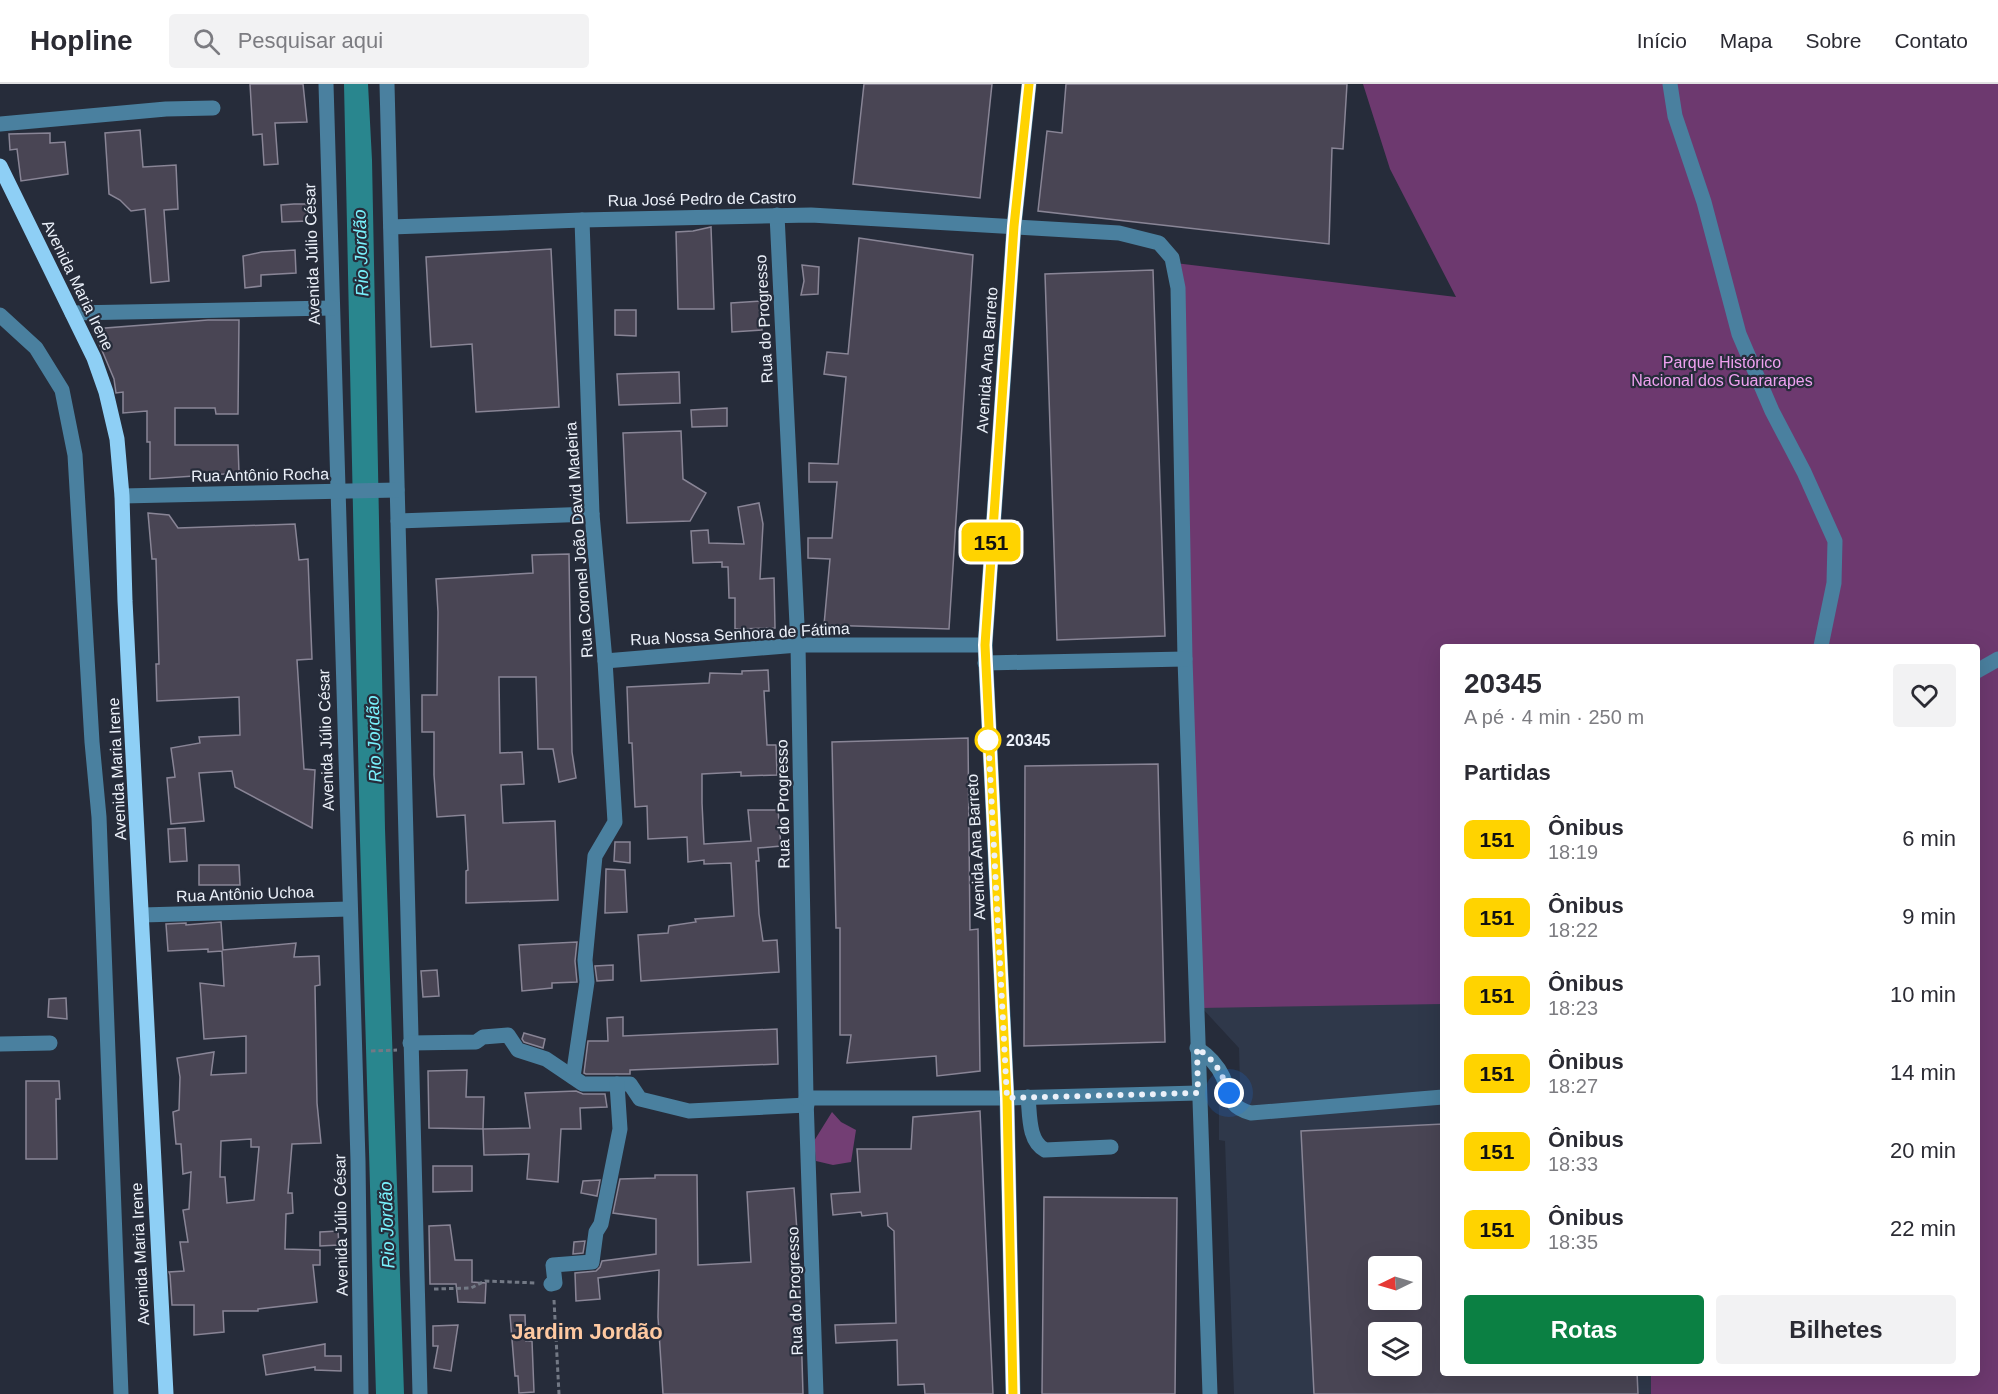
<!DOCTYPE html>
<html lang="pt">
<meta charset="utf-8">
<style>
body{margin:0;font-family:Arial,sans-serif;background:#f2f2f3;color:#2b2b33;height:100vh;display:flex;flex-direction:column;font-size:22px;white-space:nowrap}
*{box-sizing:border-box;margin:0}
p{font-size:20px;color:#7c7c81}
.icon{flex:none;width:33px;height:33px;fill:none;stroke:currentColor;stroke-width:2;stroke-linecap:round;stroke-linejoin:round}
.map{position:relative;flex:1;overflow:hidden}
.side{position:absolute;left:1440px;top:560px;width:540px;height:732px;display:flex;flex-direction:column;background:#fff;border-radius:6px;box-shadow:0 6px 24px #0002}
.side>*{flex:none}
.badge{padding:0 12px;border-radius:9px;font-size:21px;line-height:39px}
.needle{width:39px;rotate:265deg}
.tools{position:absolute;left:1368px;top:1172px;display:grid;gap:12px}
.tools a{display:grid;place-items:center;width:54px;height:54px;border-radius:6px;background:#fff;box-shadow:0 6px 24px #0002;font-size:30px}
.you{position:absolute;width:30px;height:30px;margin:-15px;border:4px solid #fff;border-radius:50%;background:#1a73e8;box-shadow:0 0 0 9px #1a73e833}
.map>.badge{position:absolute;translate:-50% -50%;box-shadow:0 0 0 3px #fff}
h2{padding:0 24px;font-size:22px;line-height:54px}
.round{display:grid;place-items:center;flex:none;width:63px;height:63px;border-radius:6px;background:#f2f2f3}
.headline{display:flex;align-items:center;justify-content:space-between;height:102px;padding:0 24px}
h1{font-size:28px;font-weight:700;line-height:45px}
.cta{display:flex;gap:12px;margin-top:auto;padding:12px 24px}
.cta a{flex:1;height:69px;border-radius:6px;background:#0b8043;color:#fff;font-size:24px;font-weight:700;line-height:69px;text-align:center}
.cta a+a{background:#f2f2f3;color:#2b2b33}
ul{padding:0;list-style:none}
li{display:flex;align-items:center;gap:18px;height:78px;padding:0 24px}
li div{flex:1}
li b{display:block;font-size:22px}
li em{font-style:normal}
li .badge{min-width:66px;font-weight:700;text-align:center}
header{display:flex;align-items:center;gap:36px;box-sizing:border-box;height:84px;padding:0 30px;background:#fff;border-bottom:2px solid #e1e1e2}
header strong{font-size:28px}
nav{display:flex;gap:33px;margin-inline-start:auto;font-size:21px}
.search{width:420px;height:54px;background:#f2f2f3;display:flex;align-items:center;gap:15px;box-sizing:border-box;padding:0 21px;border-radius:6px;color:#7c7c81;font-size:22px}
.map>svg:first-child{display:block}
.built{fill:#2f384a;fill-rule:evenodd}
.green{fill:#6d396f}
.forest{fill:#733e74}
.water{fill:#29868e}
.building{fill:#494554;stroke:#898596;stroke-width:1.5;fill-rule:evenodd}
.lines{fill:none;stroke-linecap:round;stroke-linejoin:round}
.path{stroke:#737985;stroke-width:3;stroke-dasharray:4.5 3;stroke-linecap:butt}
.minor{stroke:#4a809f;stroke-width:15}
.major{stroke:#8ecff5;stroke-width:15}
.line-casing{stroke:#fff;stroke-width:14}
.line{stroke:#ffd300;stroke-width:9}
.walk{stroke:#ebf0f9;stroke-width:6;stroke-dasharray:0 10.8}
.stop-dot{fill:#fff;stroke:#ffd300;stroke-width:3}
.labels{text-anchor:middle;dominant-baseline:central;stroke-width:4.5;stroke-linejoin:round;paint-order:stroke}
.street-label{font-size:16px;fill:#ebf0f9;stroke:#262c3a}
.park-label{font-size:16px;fill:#efa1f0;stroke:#262c3a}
.stop-label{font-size:16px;font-weight:bold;fill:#ebf0f9;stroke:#262c3a;text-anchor:start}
.water-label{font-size:18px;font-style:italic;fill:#79f1fc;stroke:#262c3a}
.district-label{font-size:22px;font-weight:bold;fill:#fec9a1;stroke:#262c3a}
</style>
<header>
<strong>Hopline</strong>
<div class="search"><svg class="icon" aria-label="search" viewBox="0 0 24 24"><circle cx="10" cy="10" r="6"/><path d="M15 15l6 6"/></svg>Pesquisar aqui</div>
<nav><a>Início</a><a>Mapa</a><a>Sobre</a><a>Contato</a></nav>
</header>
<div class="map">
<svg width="1998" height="1310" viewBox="0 0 1998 1310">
<rect width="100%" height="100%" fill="#262c3a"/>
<!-- built -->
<path class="built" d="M 1443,910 L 1443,1288 L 1651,1289 L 1651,1310 L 1234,1310 L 1225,1057 L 1219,1056 L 1219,1002 L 1240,1000 L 1239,964 L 1202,924 ZM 1378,1182 L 1412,1182 L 1412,1215 L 1378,1215 ZM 1378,1248 L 1412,1248 L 1412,1281 L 1378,1281 Z"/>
<!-- green -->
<polygon class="green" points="1363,0 1998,0 1998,1310 1651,1310 1651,1289 1977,1288 1977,562 1443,562 1443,920 1202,924 1175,179 1456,213 1390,85"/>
<!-- forest -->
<polygon class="forest" points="832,1028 841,1038 856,1046 851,1078 833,1081 816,1077 814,1057"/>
<!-- water -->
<polygon class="water" points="344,0 368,0 372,76 385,745 404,1310 376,1310 360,757"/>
<!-- building -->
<g class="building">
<polygon points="250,0 303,0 307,38 275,39 278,80 264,81 262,50 253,51"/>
<polygon points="864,0 992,0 980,114 853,100"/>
<polygon points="1066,0 1347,0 1343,65 1332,64 1329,160 1038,127 1047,47 1062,49"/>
<polygon points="140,46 143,83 176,81 178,125 164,126 169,197 151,199 145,125 131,127 120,116 109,110 105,49"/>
<polygon points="50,49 50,59 65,58 68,90 21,97 17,65 10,66 9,50"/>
<polygon points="294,120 307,120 308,137 282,138 281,121"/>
<polygon points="711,143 714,225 678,225 676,148 693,147"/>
<polygon points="859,154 973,171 949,545 824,541 830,475 808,474 808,454 832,454 837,398 809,398 809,379 838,380 846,293 824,290 827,268 848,270"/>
<polygon points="551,165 559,323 476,328 472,260 431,263 426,173"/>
<polygon points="295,166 296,189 261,191 261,202 245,204 243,172 262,168"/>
<polygon points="802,181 819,183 818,210 801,211 804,197"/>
<polygon points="1153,186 1165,552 1057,556 1045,190"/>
<polygon points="761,217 762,246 732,248 731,219"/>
<polygon points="615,226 636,226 636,252 615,251"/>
<polygon points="208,236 239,236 238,330 216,330 215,324 175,324 175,361 238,361 239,389 150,395 150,358 147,358 147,327 123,329 123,308 116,309 114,295 93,245"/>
<polygon points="679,288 680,319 619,321 617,290"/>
<polygon points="727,324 727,342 692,343 691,326"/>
<polygon points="681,347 683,395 706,409 690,437 627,439 623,349"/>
<polygon points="759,419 763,440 760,495 774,494 775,544 735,545 735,514 729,514 728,483 722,483 722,478 693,479 691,447 708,446 709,459 744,460 738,423"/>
<polygon points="148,429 169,431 178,444 295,440 299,476 308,475 312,575 297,576 304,685 315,686 312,744 235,703 232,687 199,689 204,737 171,740 167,694 175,693 171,664 200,659 199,653 240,651 239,613 157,617 156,580 159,580 156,475 152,475"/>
<polygon points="569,470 572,668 576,694 559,698 553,665 538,665 536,593 499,593 500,669 522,668 524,700 501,701 503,739 555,737 558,816 466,819 466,787 468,786 465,731 437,733 434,691 434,648 422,648 422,611 437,611 438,528 436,495 533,489 532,471"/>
<polygon points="768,586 769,607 764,607 767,661 776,661 777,691 741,692 741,688 702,690 702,719 704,760 751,757 748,726 778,726 781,762 758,764 759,777 756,777 759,830 763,857 777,856 779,888 641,897 638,851 668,849 669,842 696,838 695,835 734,832 731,779 704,780 704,776 688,778 687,753 648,755 647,722 635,723 632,659 629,659 627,603 709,599 710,589 742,590 742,587"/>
<polygon points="968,654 970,846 978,845 980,987 937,992 936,972 847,979 851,951 840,951 840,844 836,844 832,658"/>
<polygon points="1158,680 1165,958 1024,962 1025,682"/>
<polygon points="185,744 187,777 170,778 168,745"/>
<polygon points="615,758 630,758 630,779 614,777"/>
<polygon points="199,781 239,781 240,801 199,801"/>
<polygon points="606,785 625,786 627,828 605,829"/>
<path d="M 221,838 L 223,866 L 296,859 L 294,873 L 319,872 L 320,901 L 315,902 L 317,1019 L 321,1059 L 292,1060 L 288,1109 L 292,1109 L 293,1129 L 286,1130 L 285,1165 L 320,1166 L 320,1181 L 313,1181 L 317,1218 L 258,1225 L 258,1227 L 223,1227 L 224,1248 L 194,1251 L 194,1221 L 172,1221 L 170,1191 L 169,1188 L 184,1187 L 180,1158 L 188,1158 L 183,1126 L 189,1125 L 191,1088 L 183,1090 L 181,1060 L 176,1060 L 173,1028 L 179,1026 L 180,993 L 177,974 L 214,968 L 211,991 L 246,989 L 246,952 L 204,955 L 200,899 L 224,902 L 222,867 L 208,868 L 208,865 L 168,867 L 166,840 L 186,839 L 186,841 ZM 251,1055 L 251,1063 L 259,1063 L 254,1116 L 227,1119 L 225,1093 L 220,1093 L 221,1057 Z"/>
<polygon points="577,858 575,877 577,898 552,899 552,904 522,907 519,861"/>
<polygon points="613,881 613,896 597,897 595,882"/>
<polygon points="437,886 439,912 423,913 421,887"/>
<polygon points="66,914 67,935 48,933 49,915"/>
<polygon points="623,933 623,952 777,945 778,980 630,986 630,990 586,990 584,989 588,957 608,957 607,934"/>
<polygon points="524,949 545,955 543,964 524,958 522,955"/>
<polygon points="467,986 466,1013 484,1013 483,1045 429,1044 428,987"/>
<polygon points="26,997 59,997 60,1015 56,1015 57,1075 26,1075"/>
<polygon points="576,1007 583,1010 605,1010 607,1023 580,1024 581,1045 561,1045 558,1098 527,1095 529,1070 484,1071 483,1045 530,1044 525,1009"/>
<polygon points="980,1027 993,1310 925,1310 924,1300 898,1301 897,1256 836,1259 835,1241 896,1239 894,1147 888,1142 887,1129 862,1132 861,1128 833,1131 831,1110 860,1108 857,1065 911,1065 913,1033"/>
<path d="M 1443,1040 L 1443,1288 L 1637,1288 L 1638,1310 L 1314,1310 L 1301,1047 ZM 1378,1182 L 1412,1182 L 1412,1215 L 1378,1215 ZM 1378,1248 L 1412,1248 L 1412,1281 L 1378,1281 Z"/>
<polygon points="433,1082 472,1082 472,1107 433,1108"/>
<polygon points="655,1091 697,1091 698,1181 751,1178 747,1108 794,1104 799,1176 803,1310 663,1310 658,1233 659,1186 598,1194 600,1215 576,1217 575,1189 596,1187 600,1183 602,1177 656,1170 656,1135 613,1129 620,1095 655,1094"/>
<polygon points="600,1096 597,1112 581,1109 583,1097"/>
<polygon points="1044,1113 1177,1114 1175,1310 1042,1310"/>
<polygon points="450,1141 455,1176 472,1176 472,1198 486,1199 485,1219 458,1218 456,1200 430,1200 429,1142"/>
<polygon points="338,1147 339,1161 320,1162 320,1148"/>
<polygon points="585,1157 583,1169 573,1170 574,1158"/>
<polygon points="510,1231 525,1231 526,1257 532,1257 534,1308 519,1309 518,1292 515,1292"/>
<polygon points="458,1241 451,1287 434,1284 438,1262 433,1262 433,1242"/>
<polygon points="325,1260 325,1272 341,1272 341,1287 315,1286 315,1283 266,1291 263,1271"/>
</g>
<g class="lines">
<!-- path -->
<g class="path">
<polyline points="371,967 397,966"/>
<polyline points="434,1205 471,1204 485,1197 537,1199"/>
<polyline points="554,1216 559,1310"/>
</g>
<!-- minor -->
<g class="minor">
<polyline points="326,0 358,1077 361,1310"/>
<polyline points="387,0 420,1310"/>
<polyline points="1670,0 1675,32 1704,118 1739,250 1772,327 1804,388 1835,457 1834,499 1821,562"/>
<polyline points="0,40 166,25 213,24"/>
<polyline points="777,131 798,561 806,1014 816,1310"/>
<polyline points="391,143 582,136 811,131 1119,149 1159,159 1172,174 1178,204 1185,575 1210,1310"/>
<polyline points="72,229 332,224"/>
<polyline points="0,231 36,264 62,306 75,371 92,658 99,733 121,1310"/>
<polyline points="122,412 397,406"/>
<polyline points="398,437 592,430"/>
<polyline points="605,577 798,561 985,561"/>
<polyline points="985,579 1185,575"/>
<polyline points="1977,587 1998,575"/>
<polyline points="142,831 349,825"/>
<polyline points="410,959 476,958 483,953 508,951 518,966 546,975 583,1000 630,1000 640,1015 689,1027 807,1021"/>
<polyline points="0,960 50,959"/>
<path d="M 1197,964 C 1209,972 1217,980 1223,993 C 1231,1012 1228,1023 1251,1029 L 1443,1013"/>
<polyline points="573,993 587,898 585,876 595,772 615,738 605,577 592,430 582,136"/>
<path d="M 1028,1013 C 1030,1031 1028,1057 1045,1066 L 1111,1063"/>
<polyline points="806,1014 1007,1014 1198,1009"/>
<polyline points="551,1200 555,1199 553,1181 592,1178 596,1148 601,1140 620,1045 617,1000"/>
<polyline points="1013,1310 1007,1014 985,561 1014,142 1029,0"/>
</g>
<!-- major -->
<polyline class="major" points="0,82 94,274 106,308 117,355 122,412 125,517 166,1310"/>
</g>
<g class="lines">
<defs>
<polyline id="line" points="1013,1310 1007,1014 985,561 1014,142 1029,0"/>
</defs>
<!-- line casing -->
<use href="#line" class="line-casing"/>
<!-- line -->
<use href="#line" class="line"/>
<!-- walk -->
<path class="walk" d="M 988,656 L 988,649 L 1007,1014 L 1198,1009 L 1197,964 C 1215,976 1222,989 1229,1009"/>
</g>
<!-- markers -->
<circle class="stop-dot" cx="988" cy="656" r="12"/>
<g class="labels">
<!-- street labels -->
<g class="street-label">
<text transform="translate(702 115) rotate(-1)">Rua José Pedro de Castro</text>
<text transform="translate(312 170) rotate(-92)">Avenida Júlio César</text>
<text transform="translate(78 201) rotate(64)">Avenida Maria Irene</text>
<text transform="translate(764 235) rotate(-93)">Rua do Progresso</text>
<text transform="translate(987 276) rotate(-86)">Avenida Ana Barreto</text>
<text transform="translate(260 391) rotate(-1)">Rua Antônio Rocha</text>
<text transform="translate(579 456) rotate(-94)">Rua Coronel João David Madeira</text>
<text transform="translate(740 550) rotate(-3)">Rua Nossa Senhora de Fátima</text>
<text transform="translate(326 656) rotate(-92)">Avenida Júlio César</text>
<text transform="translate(117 685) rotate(-93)">Avenida Maria Irene</text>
<text transform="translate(783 720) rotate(-91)">Rua do Progresso</text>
<text transform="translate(976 763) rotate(-93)">Avenida Ana Barreto</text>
<text transform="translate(245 810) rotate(-2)">Rua Antônio Uchoa</text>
<text transform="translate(341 1141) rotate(-91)">Avenida Júlio César</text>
<text transform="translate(140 1170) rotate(-93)">Avenida Maria Irene</text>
<text transform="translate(795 1207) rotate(-92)">Rua do Progresso</text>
</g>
<!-- park labels -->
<g class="park-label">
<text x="1722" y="278">Parque Histórico<tspan x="1722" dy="18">Nacional dos Guararapes</tspan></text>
</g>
<!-- stop labels -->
<g class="stop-label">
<text x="1006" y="656">20345</text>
</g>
<!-- water labels -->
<g class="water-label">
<text transform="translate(361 169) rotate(-92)">Rio Jordão</text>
<text transform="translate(374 655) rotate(-92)">Rio Jordão</text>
<text transform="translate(387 1141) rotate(-92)">Rio Jordão</text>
</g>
<!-- district labels -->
<g class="district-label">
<text x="587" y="1247">Jardim Jordão</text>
</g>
</g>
</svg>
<div class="tools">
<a><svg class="needle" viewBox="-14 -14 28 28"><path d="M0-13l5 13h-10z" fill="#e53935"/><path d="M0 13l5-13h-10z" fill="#7c7c81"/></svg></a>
<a><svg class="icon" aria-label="layers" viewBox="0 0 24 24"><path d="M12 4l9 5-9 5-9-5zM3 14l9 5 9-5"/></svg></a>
</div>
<div class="you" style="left:1229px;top:1009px"></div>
<b class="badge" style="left:991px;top:458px;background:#ffd300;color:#111">151</b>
<section class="side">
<div class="headline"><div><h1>20345</h1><p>A pé · 4 min · 250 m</p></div><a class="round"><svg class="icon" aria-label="heart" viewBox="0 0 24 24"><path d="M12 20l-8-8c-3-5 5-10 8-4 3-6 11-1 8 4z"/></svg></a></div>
<h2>Partidas</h2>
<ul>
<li><span class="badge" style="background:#ffd300;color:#111">151</span><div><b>Ônibus</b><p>18:19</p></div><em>6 min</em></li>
<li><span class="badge" style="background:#ffd300;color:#111">151</span><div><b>Ônibus</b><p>18:22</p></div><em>9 min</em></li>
<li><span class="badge" style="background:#ffd300;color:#111">151</span><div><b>Ônibus</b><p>18:23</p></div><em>10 min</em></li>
<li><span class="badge" style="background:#ffd300;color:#111">151</span><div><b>Ônibus</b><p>18:27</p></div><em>14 min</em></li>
<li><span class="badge" style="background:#ffd300;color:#111">151</span><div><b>Ônibus</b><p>18:33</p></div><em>20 min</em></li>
<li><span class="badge" style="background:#ffd300;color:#111">151</span><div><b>Ônibus</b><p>18:35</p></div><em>22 min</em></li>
</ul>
<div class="cta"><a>Rotas</a><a>Bilhetes</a></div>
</section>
</div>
